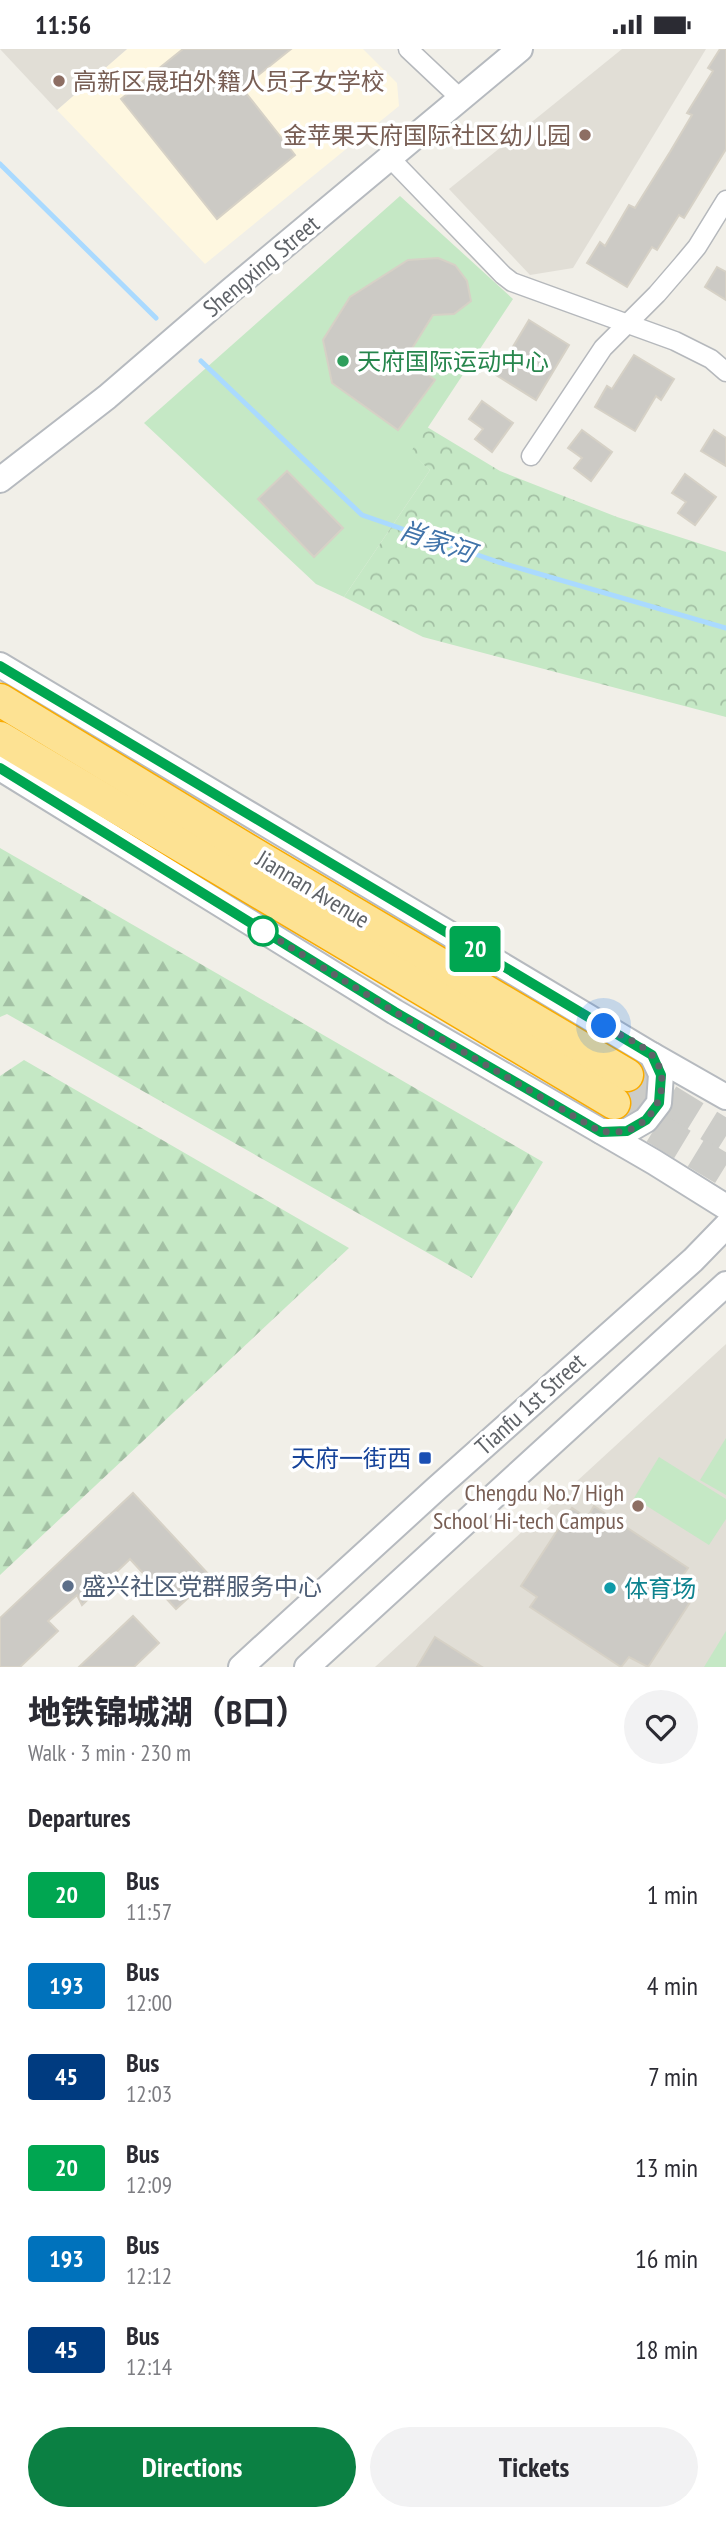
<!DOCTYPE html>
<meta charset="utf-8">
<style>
body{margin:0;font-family:"PT Sans Narrow","Noto Sans SC",sans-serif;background:#f2f2f3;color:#2b2b33;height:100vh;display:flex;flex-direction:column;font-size:26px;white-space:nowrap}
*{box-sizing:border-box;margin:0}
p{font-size:23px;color:#7c7c81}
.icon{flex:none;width:38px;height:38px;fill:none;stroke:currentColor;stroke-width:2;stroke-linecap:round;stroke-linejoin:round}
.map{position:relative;height:1618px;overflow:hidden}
.panel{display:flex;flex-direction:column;background:#fff;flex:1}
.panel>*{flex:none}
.badge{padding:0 14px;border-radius:5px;font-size:24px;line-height:46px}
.you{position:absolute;width:35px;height:35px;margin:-18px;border:5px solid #fff;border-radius:50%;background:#1a73e8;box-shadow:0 0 0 10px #1a73e833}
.map>.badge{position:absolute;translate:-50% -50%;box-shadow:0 0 0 4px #fff}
h2{padding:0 28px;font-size:26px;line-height:63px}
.round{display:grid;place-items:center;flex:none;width:74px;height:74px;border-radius:37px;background:#f2f2f3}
.summary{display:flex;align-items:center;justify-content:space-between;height:119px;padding:0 28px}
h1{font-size:33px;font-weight:800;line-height:52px}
.primary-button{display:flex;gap:14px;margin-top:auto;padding:14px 28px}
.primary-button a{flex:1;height:80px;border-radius:42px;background:#0b8043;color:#fff;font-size:28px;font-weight:800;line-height:80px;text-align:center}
.primary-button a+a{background:#f2f2f3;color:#2b2b33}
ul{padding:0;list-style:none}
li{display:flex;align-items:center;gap:21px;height:91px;padding:0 28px}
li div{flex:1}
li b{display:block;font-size:26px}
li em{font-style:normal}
li .badge{min-width:77px;font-weight:700;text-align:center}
.status{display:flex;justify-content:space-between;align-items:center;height:49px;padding:0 35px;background:#fff;direction:ltr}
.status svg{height:19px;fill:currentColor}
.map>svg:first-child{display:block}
.commercial{fill:#fef7e0}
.education{fill:#e1ded6}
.grass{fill:#c5e8c5}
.forest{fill:url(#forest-firs)}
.park{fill:url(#park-crowns)}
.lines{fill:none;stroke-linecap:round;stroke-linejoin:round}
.stream{stroke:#aadaff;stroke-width:5}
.building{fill:#cccac5;stroke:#d6d1c6;stroke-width:2}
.highway-tunnel{stroke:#ccccc8;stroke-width:32;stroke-dasharray:32 16;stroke-linecap:butt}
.street-casing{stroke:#b5b8bc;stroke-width:21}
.secondary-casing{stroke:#b6babf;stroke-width:28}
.highway-casing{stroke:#f9ab00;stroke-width:35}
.street{stroke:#fff;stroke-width:18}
.secondary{stroke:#fff;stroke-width:24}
.highway{stroke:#fde293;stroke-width:32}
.line-casing{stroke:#fff;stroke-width:16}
.line{stroke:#00a651;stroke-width:10}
.walk{stroke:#5f6368;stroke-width:7;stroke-dasharray:0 12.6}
.education-dot{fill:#8d6e63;stroke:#fff;stroke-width:2.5}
.leisure-dot{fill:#2e9e5b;stroke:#fff;stroke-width:2.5}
.stop-dot{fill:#fff;stroke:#00a651;stroke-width:3.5}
.transit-dot{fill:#1a4fb4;stroke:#fff;stroke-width:2.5}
.service-dot{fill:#5c6f8a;stroke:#fff;stroke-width:2.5}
.culture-dot{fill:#0f9aa8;stroke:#fff;stroke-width:2.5}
.labels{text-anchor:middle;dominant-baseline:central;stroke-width:7;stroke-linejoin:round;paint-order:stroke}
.education-label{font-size:24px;fill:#785e54;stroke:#fff;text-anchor:end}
.street-label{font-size:24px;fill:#5f6368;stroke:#fff}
.leisure-label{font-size:24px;fill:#27864d;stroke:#fff;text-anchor:start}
.transit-label{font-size:24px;fill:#164399;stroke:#fff;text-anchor:end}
.service-label{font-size:24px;fill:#4e5e75;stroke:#fff;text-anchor:start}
.culture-label{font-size:24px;fill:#0d838f;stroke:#fff;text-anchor:start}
.water-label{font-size:26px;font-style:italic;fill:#4174aa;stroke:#fff}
</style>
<div class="status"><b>11:56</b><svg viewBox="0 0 49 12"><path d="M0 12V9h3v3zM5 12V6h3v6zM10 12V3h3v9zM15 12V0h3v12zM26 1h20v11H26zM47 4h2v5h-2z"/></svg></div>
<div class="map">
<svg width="726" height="1618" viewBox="0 0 726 1618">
<defs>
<pattern id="forest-firs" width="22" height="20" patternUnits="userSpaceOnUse" patternTransform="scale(1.75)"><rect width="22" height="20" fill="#c5e8c5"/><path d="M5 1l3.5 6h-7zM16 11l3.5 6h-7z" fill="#a3c0a4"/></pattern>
<pattern id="park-crowns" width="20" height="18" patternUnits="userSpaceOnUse" patternTransform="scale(1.75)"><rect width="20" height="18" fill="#c5e8c5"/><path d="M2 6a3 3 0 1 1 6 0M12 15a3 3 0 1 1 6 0" fill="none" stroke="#a3c0a4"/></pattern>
</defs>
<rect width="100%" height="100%" fill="#f1efe8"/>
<!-- commercial -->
<polygon class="commercial" points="127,0 363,0 397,34 399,57 205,215 57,61"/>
<!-- education -->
<g class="education">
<polygon points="0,0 127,0 57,61"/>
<polygon points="622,0 706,0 573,219 530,226 449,140"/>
<polygon points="726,1295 726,1618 375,1618"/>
</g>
<!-- grass -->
<g class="grass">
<polygon points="400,147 513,250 411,404 430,421 344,548 316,535 144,374"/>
<polygon points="726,1389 726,1446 700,1431"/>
<polygon points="659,1408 726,1450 726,1470 709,1496 634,1449"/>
<polygon points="726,1582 726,1618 704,1618"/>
</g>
<!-- forest -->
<g class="forest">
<polygon points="0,799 543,1113 472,1229 7,965 0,968"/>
<polygon points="24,1011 349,1199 0,1526 0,1027"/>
</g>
<!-- park -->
<polygon class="park" points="427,378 500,422 617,468 726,503 726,668 423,588 344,548 430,421 410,404"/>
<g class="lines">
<!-- stream -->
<g class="stream">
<polyline points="0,115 156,269"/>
<polyline points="201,312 362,466 498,513 726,579"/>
</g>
</g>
<!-- building -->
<g class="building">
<polygon points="183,0 291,0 242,39 295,106 217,170 121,50"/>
<polygon points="720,0 726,0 726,100 684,169 679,166 657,201 652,198 627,238 587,214 600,193 605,197 629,156 635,159 670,103 692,66 687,64 713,22 708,19"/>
<polygon points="438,209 455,216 467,232 471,252 454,265 433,266 406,309 435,331 398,381 332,334 323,291 350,248 408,211"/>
<polygon points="717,218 726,223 726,251 705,238"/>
<polygon points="529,271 569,296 536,351 496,326"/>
<polygon points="634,306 674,330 661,351 656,347 635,382 595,358 607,337 612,340"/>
<polygon points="482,352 513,374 492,403 475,390 483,380 469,370"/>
<polygon points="582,381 612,403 591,432 574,419 582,409 568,399"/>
<polygon points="714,381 726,389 726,417 701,402"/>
<polygon points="287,422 343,479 314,508 258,450"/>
<polygon points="685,425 716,448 695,476 678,464 686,453 672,444"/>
<polygon points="133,1444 211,1528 176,1560 130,1510 82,1556 77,1546 48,1572 58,1582 20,1618 0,1618 0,1569"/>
<polygon points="594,1457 688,1519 681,1529 698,1541 648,1618 629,1608 621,1618 530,1558 537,1548 521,1537 572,1459 587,1469"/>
<polygon points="133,1567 159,1594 134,1618 79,1618"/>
<polygon points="435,1588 482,1618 417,1618"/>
</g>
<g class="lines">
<!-- highway-tunnel -->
<g class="highway-tunnel">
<polyline points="627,1026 726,1087"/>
<polyline points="614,1054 726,1122"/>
</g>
<defs>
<g id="street">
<polyline points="408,0 461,50"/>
<polyline points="390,109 503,226 512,233 675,292 711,310 726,323"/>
<polyline points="531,407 603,299 657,245 682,216 697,198 726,151"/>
</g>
<g id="secondary">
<polyline points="0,431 107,348 230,242 520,0"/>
<polyline points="0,616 652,1006 726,1048"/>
<polyline points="0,719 395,963 654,1113 726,1158"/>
<polyline points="601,1082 627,1082 646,1071 659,1054 661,1025 652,1006"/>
<polyline points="241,1618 437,1439 693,1211 726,1177"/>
<polyline points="307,1618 726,1235"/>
</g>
<g id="highway">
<polyline points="0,651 262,810 627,1026"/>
<polyline points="0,689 614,1054"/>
</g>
</defs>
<!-- street casing -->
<use href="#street" class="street-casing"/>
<!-- secondary casing -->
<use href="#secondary" class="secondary-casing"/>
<!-- highway casing -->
<use href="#highway" class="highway-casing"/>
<!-- street -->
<use href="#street" class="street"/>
<!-- secondary -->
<use href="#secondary" class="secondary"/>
<!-- highway -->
<use href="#highway" class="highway"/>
</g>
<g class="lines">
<defs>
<polyline id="line" points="0,617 652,1006 661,1026 659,1054 646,1071 627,1082 601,1083 395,963 0,719"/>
</defs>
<!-- line casing -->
<use href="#line" class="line-casing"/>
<!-- line -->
<use href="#line" class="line"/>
<!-- walk -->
<path class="walk" d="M 263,882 L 256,877 L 395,963 L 601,1083 C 609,1082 621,1084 628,1081 C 658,1072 674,1029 651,1005 C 642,995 617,985 604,977"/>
</g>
<!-- markers -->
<g class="education-dot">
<circle cx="59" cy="32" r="7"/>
<circle cx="585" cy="86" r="7"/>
<circle cx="638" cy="1457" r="7"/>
</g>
<circle class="leisure-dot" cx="343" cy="312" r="7"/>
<circle class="stop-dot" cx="263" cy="882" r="14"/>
<rect class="transit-dot" x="418" y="1402" width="14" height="14" rx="3.5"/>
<circle class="service-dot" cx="68" cy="1537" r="7"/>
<circle class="culture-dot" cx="610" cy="1539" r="7"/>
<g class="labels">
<!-- education labels -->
<g class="education-label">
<text x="73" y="32" text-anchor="start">高新区晟珀外籍人员子女学校</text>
<text x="571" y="86">金苹果天府国际社区幼儿园</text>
<text x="624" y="1443">Chengdu No.7 High<tspan x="624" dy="28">School Hi-tech Campus</tspan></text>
</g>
<!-- street labels -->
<g class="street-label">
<text transform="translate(261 217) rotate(-40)">Shengxing Street</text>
<text transform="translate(313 840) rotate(31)">Jiannan Avenue</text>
<text transform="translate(530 1355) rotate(-42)">Tianfu 1st Street</text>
</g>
<!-- leisure labels -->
<g class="leisure-label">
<text x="357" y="312">天府国际运动中心</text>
</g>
<!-- transit labels -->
<g class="transit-label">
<text x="411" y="1409">天府一街西</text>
</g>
<!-- service labels -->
<g class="service-label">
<text x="82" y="1537">盛兴社区党群服务中心</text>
</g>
<!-- culture labels -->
<g class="culture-label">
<text x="624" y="1539">体育场</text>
</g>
<!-- water labels -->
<g class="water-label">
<text transform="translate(437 492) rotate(19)">肖家河</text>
</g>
</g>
</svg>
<div class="you" style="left:604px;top:977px"></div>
<b class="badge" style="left:475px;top:900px;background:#00a651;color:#fff">20</b>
</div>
<section class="panel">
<div class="summary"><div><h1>地铁锦城湖（B口）</h1><p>Walk · 3 min · 230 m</p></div><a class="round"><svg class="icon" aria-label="heart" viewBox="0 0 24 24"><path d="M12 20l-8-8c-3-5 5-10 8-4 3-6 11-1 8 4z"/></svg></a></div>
<h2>Departures</h2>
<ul>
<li><span class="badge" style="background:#00a651;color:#fff">20</span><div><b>Bus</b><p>11:57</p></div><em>1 min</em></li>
<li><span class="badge" style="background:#0072bc;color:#fff">193</span><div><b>Bus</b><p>12:00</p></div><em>4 min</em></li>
<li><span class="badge" style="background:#003b80;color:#fff">45</span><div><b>Bus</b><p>12:03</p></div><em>7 min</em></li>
<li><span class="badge" style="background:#00a651;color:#fff">20</span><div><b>Bus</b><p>12:09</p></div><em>13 min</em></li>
<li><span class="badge" style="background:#0072bc;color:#fff">193</span><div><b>Bus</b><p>12:12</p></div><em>16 min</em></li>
<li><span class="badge" style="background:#003b80;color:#fff">45</span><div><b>Bus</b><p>12:14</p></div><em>18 min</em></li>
</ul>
<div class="primary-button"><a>Directions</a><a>Tickets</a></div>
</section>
